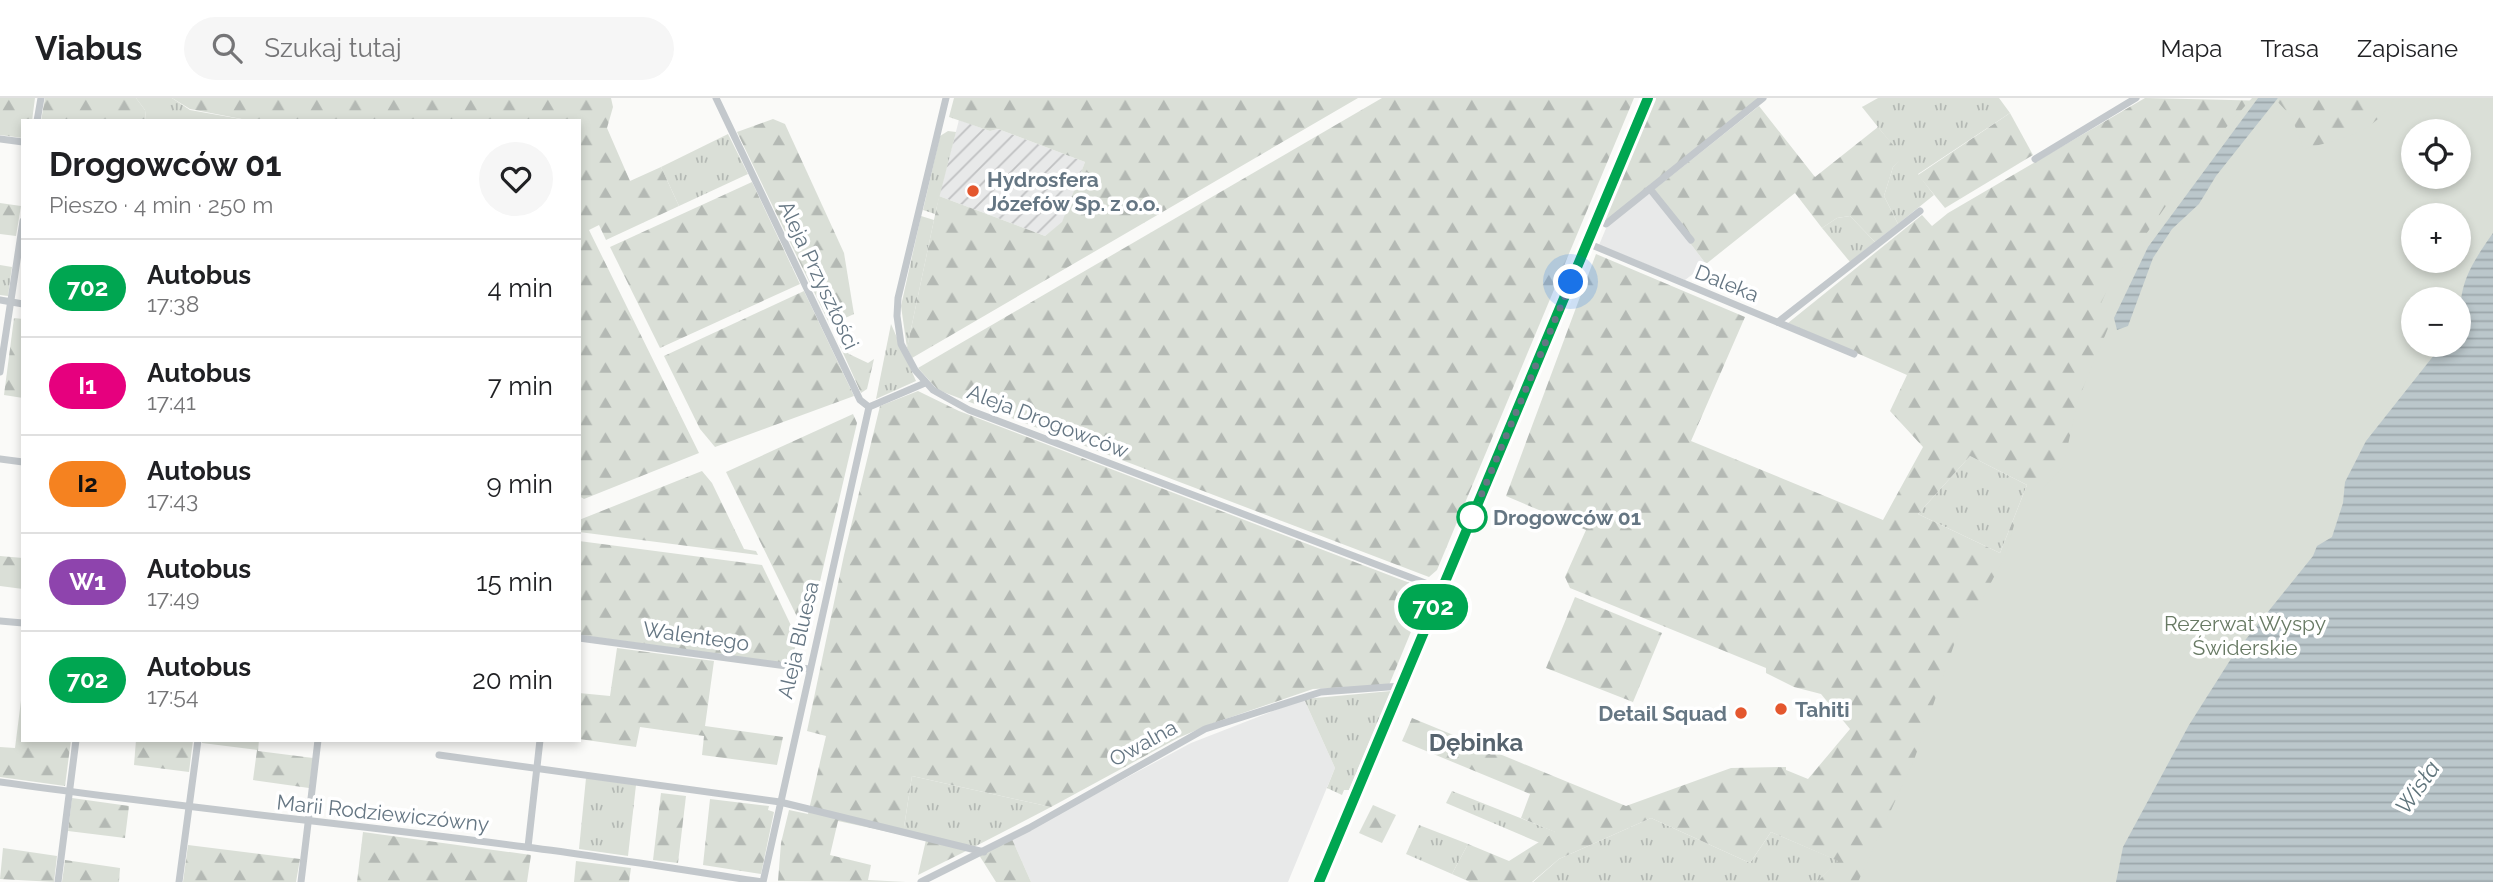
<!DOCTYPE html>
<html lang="pl">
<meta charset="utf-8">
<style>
body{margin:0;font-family:Raleway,sans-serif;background:#f6f6f6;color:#202124;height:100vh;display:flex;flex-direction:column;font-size:26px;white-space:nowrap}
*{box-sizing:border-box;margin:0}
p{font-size:23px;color:#757577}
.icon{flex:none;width:38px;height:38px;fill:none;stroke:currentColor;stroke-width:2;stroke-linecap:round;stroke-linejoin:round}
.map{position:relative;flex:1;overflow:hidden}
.drawer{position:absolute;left:21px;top:21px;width:560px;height:623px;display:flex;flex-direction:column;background:#fff;border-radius:0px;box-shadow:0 4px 10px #0003}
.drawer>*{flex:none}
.badge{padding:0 14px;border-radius:23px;font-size:24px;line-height:46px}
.controls{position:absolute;left:2401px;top:21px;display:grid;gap:14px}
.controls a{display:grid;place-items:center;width:70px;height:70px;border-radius:50%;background:#fff;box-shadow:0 4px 10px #0003;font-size:35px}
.you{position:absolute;width:35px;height:35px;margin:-18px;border:5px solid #fff;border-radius:50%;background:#1a73e8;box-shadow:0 0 0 10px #1a73e833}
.map>.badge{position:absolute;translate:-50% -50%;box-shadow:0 0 0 4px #fff}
.round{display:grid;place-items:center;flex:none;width:74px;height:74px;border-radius:37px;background:#f6f6f6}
.overview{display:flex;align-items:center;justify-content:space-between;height:119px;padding:0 28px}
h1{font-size:33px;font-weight:700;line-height:52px}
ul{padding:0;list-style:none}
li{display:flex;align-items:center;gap:21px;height:98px;padding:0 28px;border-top:2px solid #e0e0e0}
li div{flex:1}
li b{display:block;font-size:26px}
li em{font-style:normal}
li .badge{min-width:77px;font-weight:700;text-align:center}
header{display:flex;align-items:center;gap:42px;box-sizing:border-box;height:98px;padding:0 35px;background:#fff;border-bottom:2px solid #e0e0e0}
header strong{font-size:33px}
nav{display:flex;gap:38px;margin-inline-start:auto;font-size:24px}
.search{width:490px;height:63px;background:#f6f6f6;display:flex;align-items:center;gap:18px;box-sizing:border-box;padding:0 24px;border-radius:38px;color:#757577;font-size:26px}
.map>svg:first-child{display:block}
.built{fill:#e8e9e9}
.industrial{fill:url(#industrial-furrows)}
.grass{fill:url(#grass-tufts)}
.forest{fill:url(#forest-firs);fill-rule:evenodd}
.park{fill:#dadfd7;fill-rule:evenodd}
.water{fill:url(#water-rules)}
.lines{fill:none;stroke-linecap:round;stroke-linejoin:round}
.secondary-casing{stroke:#b3babf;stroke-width:13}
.minor{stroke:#c3c8cc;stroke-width:7}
.secondary{stroke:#fff;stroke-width:10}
.line-casing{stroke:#fff;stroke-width:16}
.line{stroke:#00a651;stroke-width:10}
.walk{stroke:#657683;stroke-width:7;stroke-dasharray:0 12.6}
.poi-dot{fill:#e4572e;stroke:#fff;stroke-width:2.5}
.stop-dot{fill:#fff;stroke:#00a651;stroke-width:3.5}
.labels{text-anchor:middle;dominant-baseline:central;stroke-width:7;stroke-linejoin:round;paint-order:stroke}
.poi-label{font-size:21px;font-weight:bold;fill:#657683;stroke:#fff;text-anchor:start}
.street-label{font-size:21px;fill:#657683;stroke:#fff}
.stop-label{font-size:21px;font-weight:bold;fill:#657683;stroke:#fff;text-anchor:start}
.park-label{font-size:21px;fill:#687a64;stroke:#fff}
.water-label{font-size:23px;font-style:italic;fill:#60757c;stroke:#fff}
.quarter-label{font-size:24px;font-weight:bold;fill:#57646e;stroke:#fff}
</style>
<header>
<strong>Viabus</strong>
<div class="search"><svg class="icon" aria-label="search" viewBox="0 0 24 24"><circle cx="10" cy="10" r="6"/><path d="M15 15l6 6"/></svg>Szukaj tutaj</div>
<nav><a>Mapa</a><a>Trasa</a><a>Zapisane</a></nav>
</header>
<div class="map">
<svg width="2493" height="784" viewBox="0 0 2493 784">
<defs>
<pattern id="industrial-furrows" width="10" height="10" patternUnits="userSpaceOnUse" patternTransform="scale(1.75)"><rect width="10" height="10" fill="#e8e9e9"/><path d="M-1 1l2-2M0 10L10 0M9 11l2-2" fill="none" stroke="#c0c1c2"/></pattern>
<pattern id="grass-tufts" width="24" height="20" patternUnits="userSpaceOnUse" patternTransform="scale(1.75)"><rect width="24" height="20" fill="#dadfd7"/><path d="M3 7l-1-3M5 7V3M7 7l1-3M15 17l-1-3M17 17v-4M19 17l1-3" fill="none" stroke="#b4b9b4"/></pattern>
<pattern id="forest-firs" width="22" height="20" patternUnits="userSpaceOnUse" patternTransform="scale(1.75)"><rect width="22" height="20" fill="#dadfd7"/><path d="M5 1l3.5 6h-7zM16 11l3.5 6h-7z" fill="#b4b9b4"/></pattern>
<pattern id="water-rules" width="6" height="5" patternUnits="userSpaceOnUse" patternTransform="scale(1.75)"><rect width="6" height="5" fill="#bbc7cb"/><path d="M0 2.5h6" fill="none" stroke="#9ca6aa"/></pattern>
</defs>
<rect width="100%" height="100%" fill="#fafaf8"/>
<!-- built -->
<g class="built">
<polygon points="1651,94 1706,166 1685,182 1599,147 1607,128"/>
<polygon points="1304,601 1335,670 1288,784 1031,784 1012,741 1191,645"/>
</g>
<!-- industrial -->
<polygon class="industrial" points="959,22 990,33 998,31 1085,64 1062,125 1045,138 939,98"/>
<!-- grass -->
<g class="grass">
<polygon points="136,0 172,0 190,12 252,23 146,23 145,12"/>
<polygon points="1878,0 1999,0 2010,15 1918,76 1934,97 1898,126 1884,98 1893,69 1902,59 1862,9"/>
<polygon points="948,33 956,34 935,116 923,112 940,38"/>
<polygon points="728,36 748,76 679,108 661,69"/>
<polygon points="921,118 934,122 907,250 901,208"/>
<polygon points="1850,118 1875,144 1850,164 1822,130 1837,120"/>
<polygon points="0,167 12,169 8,198 0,197"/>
<polygon points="891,226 916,283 876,301"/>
<polygon points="1970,358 2027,387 2000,455 1918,416"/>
<polygon points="1391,593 1349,692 1344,692 1342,697 1327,690 1335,670 1304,601"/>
<polygon points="912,678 1051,709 972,750 926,742 904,729"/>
<polygon points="586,680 636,687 628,758 579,751"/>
<polygon points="1452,693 1556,734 1540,745 1446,705"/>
<polygon points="1651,720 1750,765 1771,734 1839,763 1817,784 1533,784 1559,761"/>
<polygon points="1419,727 1468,746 1452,776 1406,756"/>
</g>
<!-- forest -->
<g class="forest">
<polygon points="0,0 35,0 32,23 23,23 23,40 0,37"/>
<polygon points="45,0 136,0 145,12 146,23 41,23"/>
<polygon points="172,0 611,0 613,9 607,30 630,83 661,69 679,108 606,142 599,127 589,132 699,355 584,401 579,398 579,23 252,23 190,11"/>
<polygon points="954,0 1358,0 912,260 907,250 939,98 1045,138 1062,124 1085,64 998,31 990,33 949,19"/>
<polygon points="1382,0 1634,0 1437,472 1429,479 938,292 918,270"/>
<polygon points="1654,0 1759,0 1608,122 1604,120"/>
<path d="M 2145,0 L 2273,3 L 2278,0 L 2493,0 L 2457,201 L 2413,201 L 1981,784 L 1817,784 L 1838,763 L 1771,734 L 1750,765 L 1651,720 L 1559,761 L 1532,784 L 1470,784 L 1452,776 L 1468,746 L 1509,763 L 1555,734 L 1521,720 L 1530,696 L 1402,643 L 1412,620 L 1626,708 L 1731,670 L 1786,669 L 1786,672 L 1808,681 L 1850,631 L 1821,596 L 1794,589 L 1766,575 L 1766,570 L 1570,490 L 1565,479 L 1586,432 L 1506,398 L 1596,156 L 1745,219 L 1691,343 L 1883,422 L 1923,349 L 1890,313 L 1907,277 L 1788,225 L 1922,117 L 1932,128 L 1948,115 ZM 2413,33 L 2459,33 L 2459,79 L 2413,79 ZM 2413,117 L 2459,117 L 2459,163 L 2413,163 ZM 1970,358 L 2027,387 L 2000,455 L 1918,416 Z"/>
<polygon points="1759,8 1815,79 1878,29 1903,59 1893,69 1884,98 1898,126 1875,144 1850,118 1837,120 1822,130 1795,95 1706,166 1651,94"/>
<polygon points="2010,15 2033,57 1945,110 1918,77"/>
<polygon points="773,21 785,26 844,155 854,216 830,227 737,34"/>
<polygon points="752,84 800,186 660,250 610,149"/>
<polygon points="0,105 21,108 16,138 0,136"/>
<polygon points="804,193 854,298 715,349 700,331 664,258"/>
<polygon points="14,220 23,221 23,300 4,297"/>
<polygon points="839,246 849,256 868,265 874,261 867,291 861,295"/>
<polygon points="918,293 959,313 1423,490 1427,495 1389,587 1313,591 1211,626 1178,640 1051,709 912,678 904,729 928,734 927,741 972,750 918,777 926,742 838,723 830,757 871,767 868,782 906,784 778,783 781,745 789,712 808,716 826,638 807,633 844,457 880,308"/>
<polygon points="853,316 857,325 807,539 726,374"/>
<polygon points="702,373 712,385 744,451 756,453 758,457 579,434 579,422"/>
<polygon points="579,443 762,467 797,540 791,566 579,537"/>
<polygon points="0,458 23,460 23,491 0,488"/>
<polygon points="1575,499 1662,535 1633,604 1546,570"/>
<polygon points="617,550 714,563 705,628 783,639 777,667 702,657 704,638 640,629 636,649 579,641 579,595 610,598"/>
<polygon points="23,587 23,642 71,642 65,688 0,679 0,649 15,650"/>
<polygon points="136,642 193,642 189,674 134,667"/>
<polygon points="202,642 259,642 258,653 313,660 309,690 253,682 257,652 202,645"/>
<polygon points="661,695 686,698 678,765 653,762"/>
<polygon points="72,700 129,708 125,740 68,733"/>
<polygon points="710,701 769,708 768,712 774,714 761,776 703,767"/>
<polygon points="1373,707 1396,717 1382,745 1359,735"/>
<polygon points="363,734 531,757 527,784 357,784"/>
<polygon points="1012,741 1031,784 996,784 979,757"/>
<polygon points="188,747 300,761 296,784 183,784"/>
<polygon points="3,750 57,758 54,784 0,781"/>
<polygon points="65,762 120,770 119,784 62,784"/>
<polygon points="576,763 631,770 629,784 574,784"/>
</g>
<!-- park -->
<path class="park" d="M 2252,0 L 2274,0 L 2291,18 L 2304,51 C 2342,40 2373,37 2395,0 L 2493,0 L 2493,784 L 1858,784 L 1914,662 L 1963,521 L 1984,498 L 2005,458 L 2017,417 L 2035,386 L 2043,390 L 2063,369 L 2078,302 L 2114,216 L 2099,210 L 2108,190 L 2202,57 ZM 2413,33 L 2459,33 L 2459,79 L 2413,79 ZM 2413,117 L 2459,117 L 2459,163 L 2413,163 ZM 2413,201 L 2459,201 L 2459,247 L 2413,247 Z"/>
<!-- water -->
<g class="water">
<polygon points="2258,0 2278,0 2216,78 2199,106 2172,131 2153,160 2128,228 2117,232 2114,220 2148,149"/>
<path d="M 2493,135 L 2493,784 L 2116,784 L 2123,749 L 2189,627 L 2234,556 L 2313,458 L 2317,448 L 2332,439 L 2343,405 L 2345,384 L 2366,343 L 2442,247 L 2459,247 C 2459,192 2461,180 2493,135 Z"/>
</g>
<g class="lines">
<defs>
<polyline id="secondary" points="1319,784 1648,0"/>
</defs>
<!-- secondary casing -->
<use href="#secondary" class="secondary-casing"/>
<!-- minor -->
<g class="minor">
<polyline points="716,0 860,302 869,309 925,285"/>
<polyline points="946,0 898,200 897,218 901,246 915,272 933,292 969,312 1441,491"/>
<polyline points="37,23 41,0"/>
<polyline points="0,41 23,44"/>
<polyline points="2035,61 2136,0"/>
<polyline points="1650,91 1691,142"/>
<polyline points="1597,121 1606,126 1763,0"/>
<polyline points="1587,145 1854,256"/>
<polyline points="0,202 23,206"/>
<polyline points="1778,224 1920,113"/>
<polyline points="0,274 23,123"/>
<polyline points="0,361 23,364"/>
<polyline points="0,523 23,525"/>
<polyline points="579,540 809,571"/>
<polyline points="439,657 780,704 984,754"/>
<path d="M 0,684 C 176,709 350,726 526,749 C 605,759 684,772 762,784"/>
<polyline points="528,749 540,642"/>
<polyline points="58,784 76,642"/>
<polyline points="179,784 198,642"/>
<polyline points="301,784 318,642"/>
<polyline points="763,784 869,309"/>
<polyline points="921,784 1029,730 1205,631 1321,594 1401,588"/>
</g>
<!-- secondary -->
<use href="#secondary" class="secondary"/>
</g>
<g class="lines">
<defs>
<polyline id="line" points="1319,784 1648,0"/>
</defs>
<!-- line casing -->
<use href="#line" class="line-casing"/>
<!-- line -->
<use href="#line" class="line"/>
<!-- walk -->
<polyline class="walk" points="1472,419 1571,184"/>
</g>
<!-- markers -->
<g class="poi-dot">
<circle cx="973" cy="93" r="7"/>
<circle cx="1781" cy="611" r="7"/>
<circle cx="1741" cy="615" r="7"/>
</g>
<circle class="stop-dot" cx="1472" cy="419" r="14"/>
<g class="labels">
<!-- poi labels -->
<g class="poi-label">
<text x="987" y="81">Hydrosfera<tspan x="987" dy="24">Józefów Sp. z o.o.</tspan></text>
<text x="1795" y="611">Tahiti</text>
<text x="1727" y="615" text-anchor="end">Detail Squad</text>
</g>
<!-- street labels -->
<g class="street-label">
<text transform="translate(819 177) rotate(65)">Aleja Przyszłości</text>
<text transform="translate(1727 185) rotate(22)">Daleka</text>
<text transform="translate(1048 323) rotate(21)">Aleja Drogowców</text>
<text transform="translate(696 538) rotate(8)">Walentego</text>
<text transform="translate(798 542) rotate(-77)">Aleja Bluesa</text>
<text transform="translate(1143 645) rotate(-29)">Owalna</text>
<text transform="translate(383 715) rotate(6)">Marii Rodziewiczówny</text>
</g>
<!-- stop labels -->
<g class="stop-label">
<text x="1493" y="419">Drogowców 01</text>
</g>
<!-- park labels -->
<g class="park-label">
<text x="2245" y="525">Rezerwat Wyspy<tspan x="2245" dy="24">Świderskie</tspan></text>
</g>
<!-- water labels -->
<g class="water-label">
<text transform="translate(2417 689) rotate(-55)">Wisła</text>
</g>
<!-- quarter labels -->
<g class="quarter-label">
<text x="1476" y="644">Dębinka</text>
</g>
</g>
</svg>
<div class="controls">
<a><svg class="icon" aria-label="locate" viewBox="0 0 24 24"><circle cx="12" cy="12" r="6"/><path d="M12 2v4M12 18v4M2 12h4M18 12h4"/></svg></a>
<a>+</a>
<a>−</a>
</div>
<div class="you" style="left:1571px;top:184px"></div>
<b class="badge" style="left:1433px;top:509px;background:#00a651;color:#fff">702</b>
<section class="drawer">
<div class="overview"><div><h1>Drogowców 01</h1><p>Pieszo · 4 min · 250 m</p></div><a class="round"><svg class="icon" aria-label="heart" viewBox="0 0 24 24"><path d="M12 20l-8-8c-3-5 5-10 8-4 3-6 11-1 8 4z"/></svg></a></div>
<ul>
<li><span class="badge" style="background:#00a651;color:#fff">702</span><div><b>Autobus</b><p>17:38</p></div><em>4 min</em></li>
<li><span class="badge" style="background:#e6007e;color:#fff">I1</span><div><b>Autobus</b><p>17:41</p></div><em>7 min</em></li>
<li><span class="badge" style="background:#f58220;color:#111">I2</span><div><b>Autobus</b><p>17:43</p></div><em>9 min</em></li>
<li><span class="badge" style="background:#8e44ad;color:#fff">W1</span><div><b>Autobus</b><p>17:49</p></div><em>15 min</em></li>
<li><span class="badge" style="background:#00a651;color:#fff">702</span><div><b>Autobus</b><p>17:54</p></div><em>20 min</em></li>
</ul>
</section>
</div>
